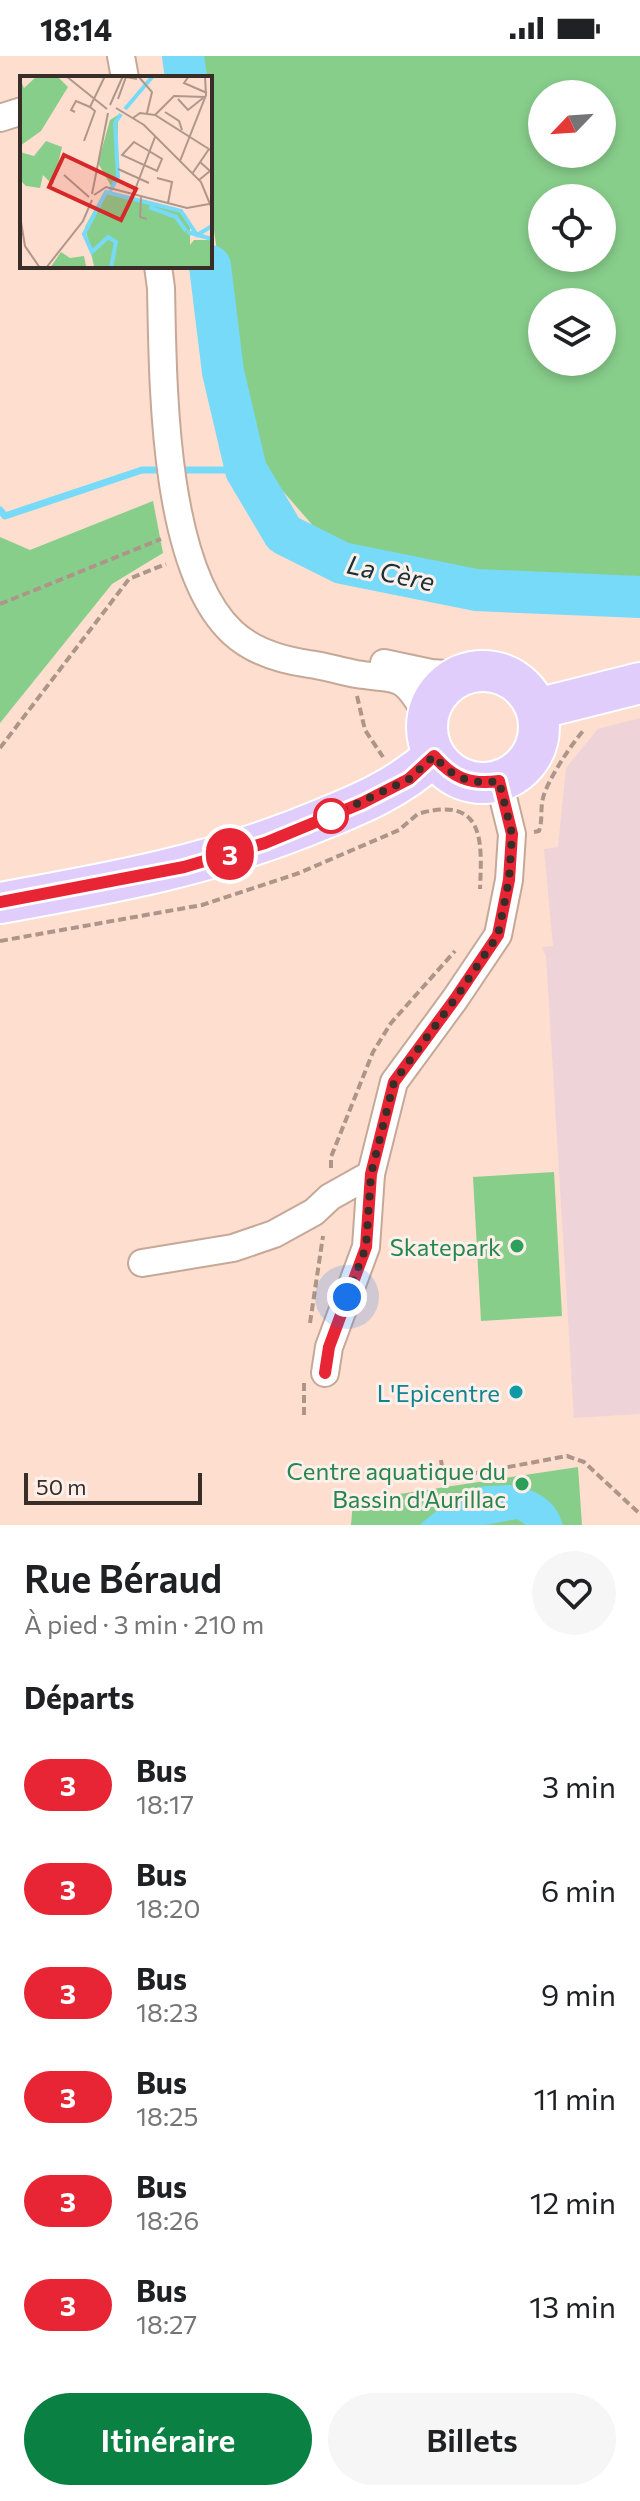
<!DOCTYPE html>
<html lang="fr">
<meta charset="utf-8">
<style>
body{margin:0;font-family:Commissioner,sans-serif;background:#f6f6f6;color:#202124;height:100vh;display:flex;flex-direction:column;font-size:30px;white-space:nowrap}
*{box-sizing:border-box;margin:0}
p{font-size:26px;color:#757577}
.icon{flex:none;width:44px;height:44px;fill:none;stroke:currentColor;stroke-width:2;stroke-linecap:round;stroke-linejoin:round}
.map{position:relative;height:1469px;overflow:hidden}
.drawer{display:flex;flex-direction:column;background:#fff;flex:1}
.drawer>*{flex:none}
.badge{padding:0 16px;border-radius:26px;font-size:28px;line-height:52px}
.needle{width:52px;rotate:245deg}
.controls{position:absolute;left:528px;top:24px;display:grid;gap:16px}
.controls a{display:grid;place-items:center;width:88px;height:88px;border-radius:50%;background:#fff;box-shadow:0 4px 12px #0003;font-size:40px}
.scale{position:absolute;left:24px;bottom:20px;width:178px;box-sizing:border-box;padding-left:8px;border:4px solid #392d27;border-top:0;font-size:22px;line-height:28px;white-space:nowrap;color:#392d27;-webkit-text-stroke:6px #fdefe9;paint-order:stroke}
.you{position:absolute;width:40px;height:40px;margin:-20px;border:6px solid #fff;border-radius:50%;background:#1a73e8;box-shadow:0 0 0 12px #1a73e833}
.map>.badge{position:absolute;translate:-50% -50%;box-shadow:0 0 0 4px #fff}
h2{padding:0 24px;font-size:30px;line-height:72px}
.round{display:grid;place-items:center;flex:none;width:84px;height:84px;border-radius:42px;background:#f6f6f6}
.overview{display:flex;align-items:center;justify-content:space-between;height:136px;padding:0 24px}
h1{font-size:38px;font-weight:600;line-height:60px}
.primary-button{display:flex;gap:16px;margin-top:auto;padding:16px 24px}
.primary-button a{flex:1;height:92px;border-radius:48px;background:#0b8043;color:#fff;font-size:32px;font-weight:600;line-height:92px;text-align:center}
.primary-button a+a{background:#f6f6f6;color:#202124}
ul{padding:0;list-style:none}
li{display:flex;align-items:center;gap:24px;height:104px;padding:0 24px}
li div{flex:1}
li b{display:block;font-size:30px}
li em{font-style:normal}
li .badge{min-width:88px;font-weight:700;text-align:center}
.status{display:flex;justify-content:space-between;align-items:center;height:56px;padding:0 40px;background:#fff;direction:ltr}
.status svg{height:22px;fill:currentColor}
.map>svg:first-child{display:block}
.industrial{fill:#eed4d8}
.green{fill:#88ce8b;fill-rule:evenodd}
.water{fill:#77daf9}
.lines{fill:none;stroke-linecap:round;stroke-linejoin:round}
.stream{stroke:#77daf9;stroke-width:7}
.river{stroke:#77daf9;stroke-width:42}
.minor-casing{stroke:#c6a899;stroke-width:30}
.primary-casing{stroke:#fff;stroke-width:44}
.path{stroke:#ad9589;stroke-width:4;stroke-dasharray:8 4;stroke-linecap:butt}
.minor{stroke:#fff;stroke-width:26}
.primary{stroke:#e1cdfb;stroke-width:40}
.line-casing{stroke:#fff;stroke-width:18}
.line{stroke:#e82534;stroke-width:12}
.walk{stroke:#392d27;stroke-width:8;stroke-dasharray:0 14.4}
.stop-dot{fill:#fff;stroke:#e82534;stroke-width:4}
.leisure-dot{fill:#2e9e5b;stroke:#fdefe9;stroke-width:3}
.culture-dot{fill:#0f9aa8;stroke:#fdefe9;stroke-width:3}
.labels{text-anchor:middle;dominant-baseline:central;stroke-width:6;stroke-linejoin:round;paint-order:stroke}
.leisure-label{font-size:24px;fill:#27864d;stroke:#fdefe9;text-anchor:end}
.culture-label{font-size:24px;fill:#0d838f;stroke:#fdefe9;text-anchor:end}
.water-label{font-size:26px;font-style:italic;fill:#193037;stroke:#fdefe9}
.inset-river{fill:none;stroke:#77daf9;stroke-width:4}
.inset-road{fill:none;stroke:#af978b;stroke-width:2}
.view{fill:#d62828;fill-opacity:0.15;stroke:#d62828;stroke-width:4}
.inset-edge{fill:none;stroke:#392d27;stroke-width:4}
</style>
<div class="status"><b>18:14</b><svg viewBox="0 0 49 12"><path d="M0 12V9h3v3zM5 12V6h3v6zM10 12V3h3v9zM15 12V0h3v12zM26 1h20v11H26zM47 4h2v5h-2z"/></svg></div>
<div class="map">
<svg width="640" height="1469" viewBox="0 0 640 1469">
<rect width="100%" height="100%" fill="#fedece"/>
<!-- industrial -->
<polygon class="industrial" points="640,662 640,1358 574,1362 546,901 542,891 553,890 544,793 558,791 566,712 598,673"/>
<!-- green -->
<g class="green">
<path d="M 189,0 L 640,0 L 640,534 L 504,525 L 342,503 L 254,402 L 224,243 L 210,147 L 210,22 L 192,22 ZM 602,38 L 602,98 L 542,98 L 542,38 ZM 542,142 L 602,142 L 602,202 L 542,202 ZM 542,246 L 602,246 L 602,306 L 542,306 Z"/>
<polygon points="153,445 163,497 112,528 0,667 0,481 30,494"/>
<polygon points="554,1116 562,1260 481,1265 473,1121"/>
<polygon points="578,1411 582,1469 351,1469 353,1445"/>
</g>
<!-- water -->
<path class="water" d="M 510,1429 C 536,1434 555,1442 563,1469 L 526,1469 L 517,1463 L 485,1469 L 420,1469 C 426,1462 461,1437 472,1433 C 483,1429 498,1430 510,1429 Z"/>
<g class="lines">
<!-- stream -->
<g class="stream">
<polyline points="176,414 246,414"/>
<polyline points="0,454 5,460 142,414 164,414"/>
</g>
<!-- river -->
<g class="river">
<polyline points="183,0 186,22"/>
<polyline points="210,210 223,316 246,414 284,478 342,507 476,534 640,541"/>
</g>
<defs>
<g id="minor">
<polyline points="121,0 125,22"/>
<polyline points="0,62 22,55"/>
<path d="M 158,210 L 161,232 C 163,323 162,510 232,576 C 252,595 281,604 309,608 C 325,610 340,615 356,618 C 402,625 402,616 428,661"/>
<polyline points="384,607 431,617 461,619"/>
<polyline points="142,1207 233,1192 274,1178 314,1156 330,1141 371,1118"/>
<polyline points="325,1317 329,1291 366,1191 371,1118 394,1026 455,943 498,879 509,824 512,778 499,725"/>
</g>
<g id="primary">
<circle cx="483" cy="671" r="56"/>
<polyline points="537,653 640,627"/>
<path d="M 0,847 C 112,827 212,809 318,765 C 363,747 398,732 434,700"/>
</g>
</defs>
<!-- minor casing -->
<use href="#minor" class="minor-casing"/>
<!-- primary casing -->
<use href="#primary" class="primary-casing"/>
<!-- path -->
<g class="path">
<polyline points="0,548 161,483"/>
<polyline points="357,640 365,674 383,701"/>
<polyline points="0,692 129,523 166,508"/>
<path d="M 421,757 C 485,740 482,786 480,833"/>
<path d="M 534,776 L 539,775 C 543,764 540,753 543,742 C 547,725 572,687 584,674"/>
<polyline points="0,885 202,849 299,817 399,774 420,756"/>
<polyline points="331,1112 331,1101 373,996 391,967 455,895"/>
<polyline points="310,1267 323,1180"/>
<polyline points="304,1327 304,1362"/>
<polyline points="441,1404 444,1423 567,1400 584,1406 640,1458"/>
</g>
<!-- minor -->
<use href="#minor" class="minor"/>
<!-- primary -->
<use href="#primary" class="primary"/>
</g>
<g class="lines">
<defs>
<path id="line" d="M 0,846 L 184,811 L 265,787 L 362,747 L 409,723 L 434,700 C 453,722 470,729 499,725 L 512,778 L 509,824 L 498,879 L 455,943 L 394,1026 L 371,1118 L 366,1191 L 329,1291 L 325,1317"/>
</defs>
<!-- line casing -->
<use href="#line" class="line-casing"/>
<!-- line -->
<use href="#line" class="line"/>
<!-- walk -->
<path class="walk" d="M 331,760 L 409,723 L 434,700 C 453,722 470,729 499,725 L 512,778 L 509,824 L 498,879 L 455,943 L 394,1026 L 371,1118 L 366,1191 L 347,1241"/>
</g>
<!-- markers -->
<circle class="stop-dot" cx="331" cy="760" r="16"/>
<g class="leisure-dot">
<circle cx="517" cy="1190" r="8"/>
<circle cx="522" cy="1428" r="8"/>
</g>
<circle class="culture-dot" cx="516" cy="1336" r="8"/>
<g class="labels">
<!-- leisure labels -->
<g class="leisure-label">
<text x="501" y="1190">Skatepark</text>
<text x="506" y="1414">Centre aquatique du<tspan x="506" dy="28">Bassin d'Aurillac</tspan></text>
</g>
<!-- culture labels -->
<g class="culture-label">
<text x="500" y="1336">L'Epicentre</text>
</g>
<!-- water labels -->
<g class="water-label">
<text transform="translate(391 516) rotate(12)">La Cère</text>
</g>
</g>
<!-- overview -->
<g transform="translate(20 20)">
<rect width="192" height="192" fill="#fedece"/>
<path d="M 17,0 L 37,0 L 48,11 L 21,55 L 0,70 L 0,3 L 4,12 ZM 98,39 L 97,101 L 91,110 L 78,87 L 90,44 ZM 26,65 L 42,71 L 33,109 L 23,99 L 20,112 L 6,110 L 0,104 L 0,76 L 14,80 ZM 90,116 L 159,135 L 170,151 L 170,169 L 174,164 L 191,164 L 192,192 L 167,191 L 167,192 L 30,192 L 41,176 L 50,182 L 64,180 L 66,190 L 74,190 L 65,151 L 83,118 Z" fill="#88ce8b"/>
<path class="inset-river" d="M 105,33 L 133,0M 90,115 L 98,101 L 95,47 L 101,38M 129,131 L 156,141 L 166,155M 167,156 L 192,163M 91,192 L 96,166 L 88,161 L 72,176 L 64,158 L 86,116 L 161,135 L 177,159 L 192,150"/>
<path class="inset-road" d="M 46,0 L 87,33M 118,0 L 132,16 L 127,37M 169,0 L 164,7 L 187,17M 98,23 L 106,1 L 117,3M 158,23 L 168,34 L 183,22M 90,29 L 103,0M 96,32 L 124,49 L 181,106 L 192,133M 55,36 L 51,34 L 56,25 L 70,31M 145,36 L 159,45 L 162,54M 135,39 L 154,20 L 186,21M 113,42 L 120,37 L 135,39 L 192,75M 64,65 L 75,35 L 70,31 L 85,0M 114,66 L 142,83 L 137,95 L 102,79 ZM 160,85 L 186,19 L 185,0M 98,93 L 129,107M 172,98 L 189,73M 44,99 L 69,121M 137,102 L 152,106 L 148,127M 179,104 L 190,95 L 180,86M 72,118 L 88,37M 74,119 L 86,111 L 167,132 L 189,128M 113,119 L 135,61M 121,121 L 120,141 L 127,143M 0,140 L 5,170 L 20,192M 26,192 L 63,145 L 72,124"/>
<path class="view" d="M 44,79 L 116,113 L 101,144 L 29,111 Z"/>
<rect width="192" height="192" class="inset-edge"/>
</g>
</svg>
<div class="controls">
<a><svg class="needle" viewBox="-14 -14 28 28"><path d="M0-13l5 13h-10z" fill="#e53935"/><path d="M0 13l5-13h-10z" fill="#757577"/></svg></a>
<a><svg class="icon" aria-label="locate" viewBox="0 0 24 24"><circle cx="12" cy="12" r="6"/><path d="M12 2v4M12 18v4M2 12h4M18 12h4"/></svg></a>
<a><svg class="icon" aria-label="layers" viewBox="0 0 24 24"><path d="M12 4l9 5-9 5-9-5zM3 14l9 5 9-5"/></svg></a>
</div>
<div class="scale">50 m</div>
<div class="you" style="left:347px;top:1241px"></div>
<b class="badge" style="left:230px;top:798px;background:#e82534;color:#fff">3</b>
</div>
<section class="drawer">
<div class="overview"><div><h1>Rue Béraud</h1><p>À pied · 3 min · 210 m</p></div><a class="round"><svg class="icon" aria-label="heart" viewBox="0 0 24 24"><path d="M12 20l-8-8c-3-5 5-10 8-4 3-6 11-1 8 4z"/></svg></a></div>
<h2>Départs</h2>
<ul>
<li><span class="badge" style="background:#e82534;color:#fff">3</span><div><b>Bus</b><p>18:17</p></div><em>3 min</em></li>
<li><span class="badge" style="background:#e82534;color:#fff">3</span><div><b>Bus</b><p>18:20</p></div><em>6 min</em></li>
<li><span class="badge" style="background:#e82534;color:#fff">3</span><div><b>Bus</b><p>18:23</p></div><em>9 min</em></li>
<li><span class="badge" style="background:#e82534;color:#fff">3</span><div><b>Bus</b><p>18:25</p></div><em>11 min</em></li>
<li><span class="badge" style="background:#e82534;color:#fff">3</span><div><b>Bus</b><p>18:26</p></div><em>12 min</em></li>
<li><span class="badge" style="background:#e82534;color:#fff">3</span><div><b>Bus</b><p>18:27</p></div><em>13 min</em></li>
</ul>
<div class="primary-button"><a>Itinéraire</a><a>Billets</a></div>
</section>
